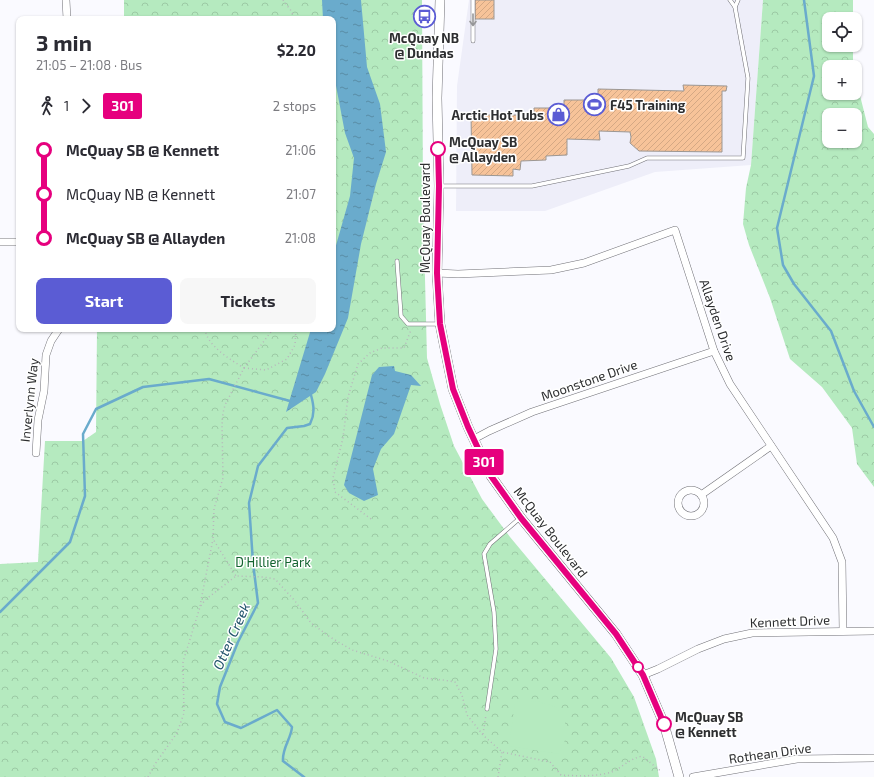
<!DOCTYPE html>
<meta charset="utf-8">
<style>
body{margin:0;font-family:"Exo 2",sans-serif;background:#f7f7f7;color:#2b2b33;height:100vh;display:flex;flex-direction:column;font-size:15px;white-space:nowrap}
*{box-sizing:border-box;margin:0}
p{font-size:13px;color:#7c7c81}
.icon{flex:none;width:22px;height:22px;fill:none;stroke:currentColor;stroke-width:2;stroke-linecap:round;stroke-linejoin:round}
.map{position:relative;flex:1;overflow:hidden}
.details{position:absolute;left:16px;top:16px;width:320px;height:316px;display:flex;flex-direction:column;background:#fff;border-radius:8px;box-shadow:0 1px 3px #0004}
.details>*{flex:none}
.badge{padding:0 8px;border-radius:3px;font-size:14px;line-height:26px}
.tools{position:absolute;left:822px;top:12px;display:grid;gap:8px}
.tools a{display:grid;place-items:center;width:40px;height:40px;border-radius:8px;background:#fff;box-shadow:0 1px 3px #0004;font-size:20px}
.map>.badge{position:absolute;translate:-50% -50%;box-shadow:0 0 0 2px #fff}
.legs{display:flex;align-items:center;gap:6px;height:44px;padding:0 20px;font-size:13px}
.legs p{margin-inline-start:auto}
.head{display:flex;align-items:center;justify-content:space-between;height:68px;padding:0 20px}
h1{font-size:22px;font-weight:700;line-height:30px}
.primary-button{display:flex;gap:8px;margin-top:auto;padding:8px 20px}
.primary-button a{flex:1;height:46px;border-radius:8px;background:#5b5cd4;color:#fff;font-size:16px;font-weight:700;line-height:46px;text-align:center}
.primary-button a+a{background:#f7f7f7;color:#2b2b33}
ul{padding:0 20px;list-style:none}
li{display:flex;align-items:center;gap:14px;height:44px;font-size:15px}
li i{display:grid;place-items:center;width:6px;height:100%;margin:0 5px;background:currentColor}
li i::after{content:'';width:10px;height:10px;margin:-5px;border:3px solid;border-radius:50%;background:#fff}
li p{margin-inline-start:auto}
li:first-child i{background:linear-gradient(#0000 50%,currentColor 0)}
li:last-child i{background:linear-gradient(currentColor 50%,#0000 0)}
.map>svg:first-child{display:block}
.built{fill:#eeeef9}
.forest{fill:url(#forest-crowns);fill-rule:evenodd}
.pitch{fill:#b5eabf}
.water{fill:url(#water-ripples)}
.lines{fill:none;stroke-linecap:round;stroke-linejoin:round}
.stream{stroke:#6aabcc;stroke-width:2.5}
.building{fill:url(#building-hatch);stroke:#9c9793}
.service-casing{stroke:#717177;stroke-width:4.5}
.minor-casing{stroke:#717177;stroke-width:8}
.tertiary-casing{stroke:#717177;stroke-width:10}
.path{stroke:#b7b7bb;stroke-width:1.5;stroke-dasharray:1 3;stroke-linecap:butt}
.service{stroke:#fff;stroke-width:3.5}
.minor{stroke:#fff;stroke-width:7}
.tertiary{stroke:#fff;stroke-width:9}
.oneway{stroke:#969698}
.line-1-casing{stroke:#fff;stroke-width:9}
.line-1{stroke:#e6007e;stroke-width:6}
.stop-1-dot{fill:#fff;stroke:#e6007e;stroke-width:2}
.labels{text-anchor:middle;dominant-baseline:central;stroke-width:3;stroke-linejoin:round;paint-order:stroke}
.poi-label{font-size:13px;font-weight:bold;fill:#2d2e30;stroke:#fff}
.stop-label{font-size:13px;font-weight:bold;fill:#2d2e30;stroke:#fff;text-anchor:start}
.street-label{font-size:13px;fill:#2d2e30;stroke:#fff}
.park-label{font-size:13px;fill:#146430;stroke:#fff}
.water-label{font-size:14px;font-style:italic;fill:#20536b;stroke:#fff}
</style>
<div class="map">
<svg width="874" height="777" viewBox="0 0 874 777">
<defs>
<pattern id="forest-crowns" width="20" height="18" patternUnits="userSpaceOnUse"><rect width="20" height="18" fill="#b5eabf"/><path d="M2 6a3 3 0 1 1 6 0M12 15a3 3 0 1 1 6 0" fill="none" stroke="#9cc9a4"/></pattern>
<pattern id="water-ripples" width="26" height="14" patternUnits="userSpaceOnUse"><rect width="26" height="14" fill="#6aabcc"/><path d="M2 4q2-2 4 0t4 0M15 11q2-2 4 0t4 0" fill="none" stroke="#588ca6"/></pattern>
<pattern id="building-hatch" width="6" height="6" patternUnits="userSpaceOnUse"><rect width="6" height="6" fill="#f7c399"/><path d="M-1 1l2-2M0 6l6-6M5 7l2-2" fill="none" stroke="#d4a884"/></pattern>
</defs>
<rect width="100%" height="100%" fill="#fafaff"/>
<!-- built -->
<polygon class="built" points="469,0 763,0 751,165 655,172 545,211 456,211 457,86"/>
<!-- forest -->
<g class="forest">
<polygon points="124,0 422,0 423,199 427,358 440,404 454,446 482,499 510,537 611,658 634,697 656,759 659,777 0,777 0,564 38,562 45,441 83,441 96,432 97,329 333,329 333,19 124,19"/>
<path d="M 763,0 L 853,0 L 853,19 L 829,19 L 829,45 L 853,45 L 853,67 L 829,67 L 829,93 L 855,93 L 855,76 L 868,127 L 874,134 L 874,487 L 857,464 L 852,428 L 822,387 L 790,359 L 770,298 L 749,245 L 743,224 L 746,188 L 751,165 ZM 829,115 L 855,115 L 855,141 L 829,141 Z"/>
</g>
<!-- pitch -->
<polygon class="pitch" points="536,701 556,707 565,720 565,740 559,754 509,746 515,702"/>
<!-- water -->
<g class="water">
<polygon points="322,0 361,0 367,67 380,104 386,152 376,184 361,244 348,318 325,374 316,392 286,412 311,329 333,329 333,256 350,196 354,158 345,133 333,70 333,19 323,19"/>
<polygon points="394,366 395,371 411,375 421,386 411,385 394,434 381,449 373,469 378,495 364,501 349,493 344,485 372,375 379,367"/>
</g>
<g class="lines">
<!-- stream -->
<g class="stream">
<polyline points="804,0 814,76 777,228 783,265 794,284 831,331 854,391 874,427"/>
<polyline points="0,612 70,542 85,496 83,434 96,409 143,387 209,379 290,401"/>
<path d="M 304,777 L 283,761 C 282,748 291,739 292,727 L 277,710 L 241,728 L 225,722 L 217,704 L 220,687 L 238,642 L 258,603 L 253,563 L 249,503 L 258,466 L 287,428 L 304,426 L 310,424 C 315,414 314,406 311,395"/>
</g>
</g>
<!-- building -->
<g class="building">
<rect x="475" y="0" width="19" height="19"/>
<polygon points="683,85 727,86 726,91 722,91 722,152 639,151 630,143 631,137 630,132 599,131 600,140 567,139 567,155 546,156 546,160 521,161 520,170 513,169 513,176 472,175 471,115 534,115 534,108 564,108 564,100 598,100 598,89 684,91"/>
</g>
<g class="lines">
<defs>
<g id="service">
<polyline points="473,0 473,41"/>
<polyline points="735,7 738,0"/>
<polyline points="440,186 532,186 629,166 647,158 743,158 748,78 735,7 730,0"/>
<polyline points="397,261 401,316 408,324 439,324"/>
<polyline points="487,709 496,649 494,612 484,554 490,544 520,518"/>
</g>
<g id="minor">
<polyline points="66,0 67,19"/>
<polyline points="0,242 19,242"/>
<polyline points="437,273 458,274 551,270 584,263 675,230 714,351 730,384 833,538 842,562 843,631"/>
<polyline points="474,439 489,431 532,412 714,351"/>
<polyline points="36,453 38,420 44,391 46,355 51,341 59,329"/>
<circle cx="691" cy="503" r="13"/>
<polyline points="701,495 771,446"/>
<polyline points="643,675 658,669 698,649 724,639 752,633 874,631"/>
<polyline points="693,777 797,759 874,758"/>
</g>
<polyline id="tertiary" points="440,0 437,98 439,186 437,273 440,324 453,389 468,427 491,476 521,518 616,634 643,675 664,724 679,777"/>
</defs>
<!-- service casing -->
<use href="#service" class="service-casing"/>
<!-- minor casing -->
<use href="#minor" class="minor-casing"/>
<!-- tertiary casing -->
<use href="#tertiary" class="tertiary-casing"/>
<!-- path -->
<g class="path">
<polyline points="283,0 292,12 294,19"/>
<path d="M 205,329 C 207,346 231,360 244,368 L 225,405 L 223,413 L 222,425 L 223,478 L 214,509 L 213,539 L 236,576"/>
<polyline points="244,368 266,370 287,359 295,345 296,329"/>
<polyline points="244,368 273,329"/>
<polyline points="371,519 335,492 333,478 343,438 348,397 358,364 370,353 382,348 404,348 411,330"/>
<polyline points="200,606 213,539"/>
<polyline points="483,734 486,715"/>
<path d="M 148,777 L 155,764 L 177,733 L 184,713 L 183,662 L 200,607 L 205,600 L 236,576 L 263,577 L 275,579 L 295,601 L 311,623 L 330,637 L 352,650 L 388,661 L 424,678 L 443,680 L 455,682 L 462,695 L 467,715 L 483,735 L 502,752 L 550,762 L 561,775 C 578,776 599,777 614,771 C 625,765 630,759 642,756 L 662,772"/>
<polyline points="498,777 502,752"/>
</g>
<!-- service -->
<use href="#service" class="service"/>
<!-- minor -->
<use href="#minor" class="minor"/>
<!-- tertiary -->
<use href="#tertiary" class="tertiary"/>
</g>
<!-- one-way arrows -->
<defs><path id="oneway-shaft" d="M-6 0H5M1.5-3L5.5 0L1.5 3" fill="none" stroke-width="1.6" stroke-linecap="round" stroke-linejoin="round"/></defs>
<use class="oneway" href="#oneway-shaft" transform="translate(473 20) rotate(90)"/>
<g class="lines">
<defs>
<polyline id="line-1" points="438,149 439,186 437,273 440,324 453,389 468,427 491,476 521,518 616,634 643,675 664,724"/>
</defs>
<!-- line-1 casing -->
<use href="#line-1" class="line-1-casing"/>
<!-- line-1 -->
<use href="#line-1" class="line-1"/>
</g>
<!-- icons -->
<defs>
<symbol id="bus-ring" viewBox="-11 -11 22 22"><circle r="9.5" fill="#fff" stroke="#5b5cd4" stroke-width="1.5"/><path d="M-5-6H5V4H4V6H2V4H-2V6H-4V4H-5ZM-3.5-4V0h7V-4ZM-3.5 1.2v1.5H-2V1.2ZM2 1.2v1.5H3.5V1.2Z" fill="#5b5cd4"/></symbol>
<symbol id="stadium-ring" viewBox="-11 -11 22 22"><circle r="9.5" fill="#fff" stroke="#5b5cd4" stroke-width="1.5"/><path d="M0-5a6.5 5 0 1 0 0 10a6.5 5 0 1 0 0-10ZM-3.5-1.8h7v3.6h-7Z" fill="#5b5cd4"/></symbol>
<symbol id="shop-ring" viewBox="-11 -11 22 22"><circle r="9.5" fill="#fff" stroke="#5b5cd4" stroke-width="1.5"/><path d="M-5-2.5h2.3a2.7 3.5 0 0 1 5.4 0H5L5.5 6h-11ZM-1.5-2.5h3a1.5 2.3 0 0 0-3 0Z" fill="#5b5cd4"/></symbol>
</defs>
<g fill-rule="evenodd">
<use href="#bus-ring" x="412" y="4" width="25" height="25"/>
<use href="#stadium-ring" x="582" y="92" width="25" height="25"/>
<use href="#shop-ring" x="546" y="102" width="25" height="25"/>
</g>
<!-- markers -->
<g class="stop-1-dot">
<circle cx="438" cy="149" r="7"/>
<circle cx="638" cy="667" r="5"/>
<circle cx="664" cy="724" r="7"/>
</g>
<g class="labels">
<!-- poi labels -->
<g class="poi-label">
<text x="424" y="38">McQuay NB<tspan x="424" dy="15">@ Dundas</tspan></text>
<text x="610" y="105" text-anchor="start">F45 Training</text>
<text x="544" y="115" text-anchor="end">Arctic Hot Tubs</text>
</g>
<!-- stop labels -->
<g class="stop-label">
<text x="449" y="142">McQuay SB<tspan x="449" dy="15">@ Allayden</tspan></text>
<text x="675" y="717">McQuay SB<tspan x="675" dy="15">@ Kennett</tspan></text>
</g>
<!-- street labels -->
<g class="street-label">
<text transform="translate(425 218) rotate(-90)">McQuay Boulevard</text>
<text transform="translate(718 320) rotate(71)">Allayden Drive</text>
<text transform="translate(589 380) rotate(-19)">Moonstone Drive</text>
<text transform="translate(29 400) rotate(-84)">Inverlynn Way</text>
<text transform="translate(551 532) rotate(52)">McQuay Boulevard</text>
<text transform="translate(790 621) rotate(-2)">Kennett Drive</text>
<text transform="translate(770 753) rotate(-8)">Rothean Drive</text>
</g>
<!-- park labels -->
<g class="park-label">
<text x="273" y="562">D'Hillier Park</text>
</g>
<!-- water labels -->
<g class="water-label">
<text transform="translate(231 636) rotate(-66)">Otter Creek</text>
</g>
</g>
</svg>
<div class="tools">
<a><svg class="icon" aria-label="locate" viewBox="0 0 24 24"><circle cx="12" cy="12" r="6"/><path d="M12 2v4M12 18v4M2 12h4M18 12h4"/></svg></a>
<a>+</a>
<a>−</a>
</div>
<b class="badge" style="left:484px;top:462px;background:#e6007e;color:#fff">301</b>
<section class="details">
<div class="head"><div><h1>3 min</h1><p>21:05 – 21:08 · Bus</p></div><b>$2.20</b></div>
<div class="legs"><svg class="icon" aria-label="walk" viewBox="0 0 24 24"><circle cx="13" cy="4" r="2"/><path d="M13 8l-2 6 4 7M11 14l-3 7M7 12l3-4h3l4 4"/></svg>1<svg class="icon" aria-label="forward" viewBox="0 0 24 24"><path d="M9 5l7 7-7 7"/></svg><b class="badge" style="background:#e6007e;color:#fff">301</b><p>2 stops</p></div>
<ul>
<li><i style="color:#e6007e"></i><b>McQuay SB @ Kennett</b><p>21:06</p></li>
<li><i style="color:#e6007e"></i><span>McQuay NB @ Kennett</span><p>21:07</p></li>
<li><i style="color:#e6007e"></i><b>McQuay SB @ Allayden</b><p>21:08</p></li>
</ul>
<div class="primary-button"><a>Start</a><a>Tickets</a></div>
</section>
</div>
